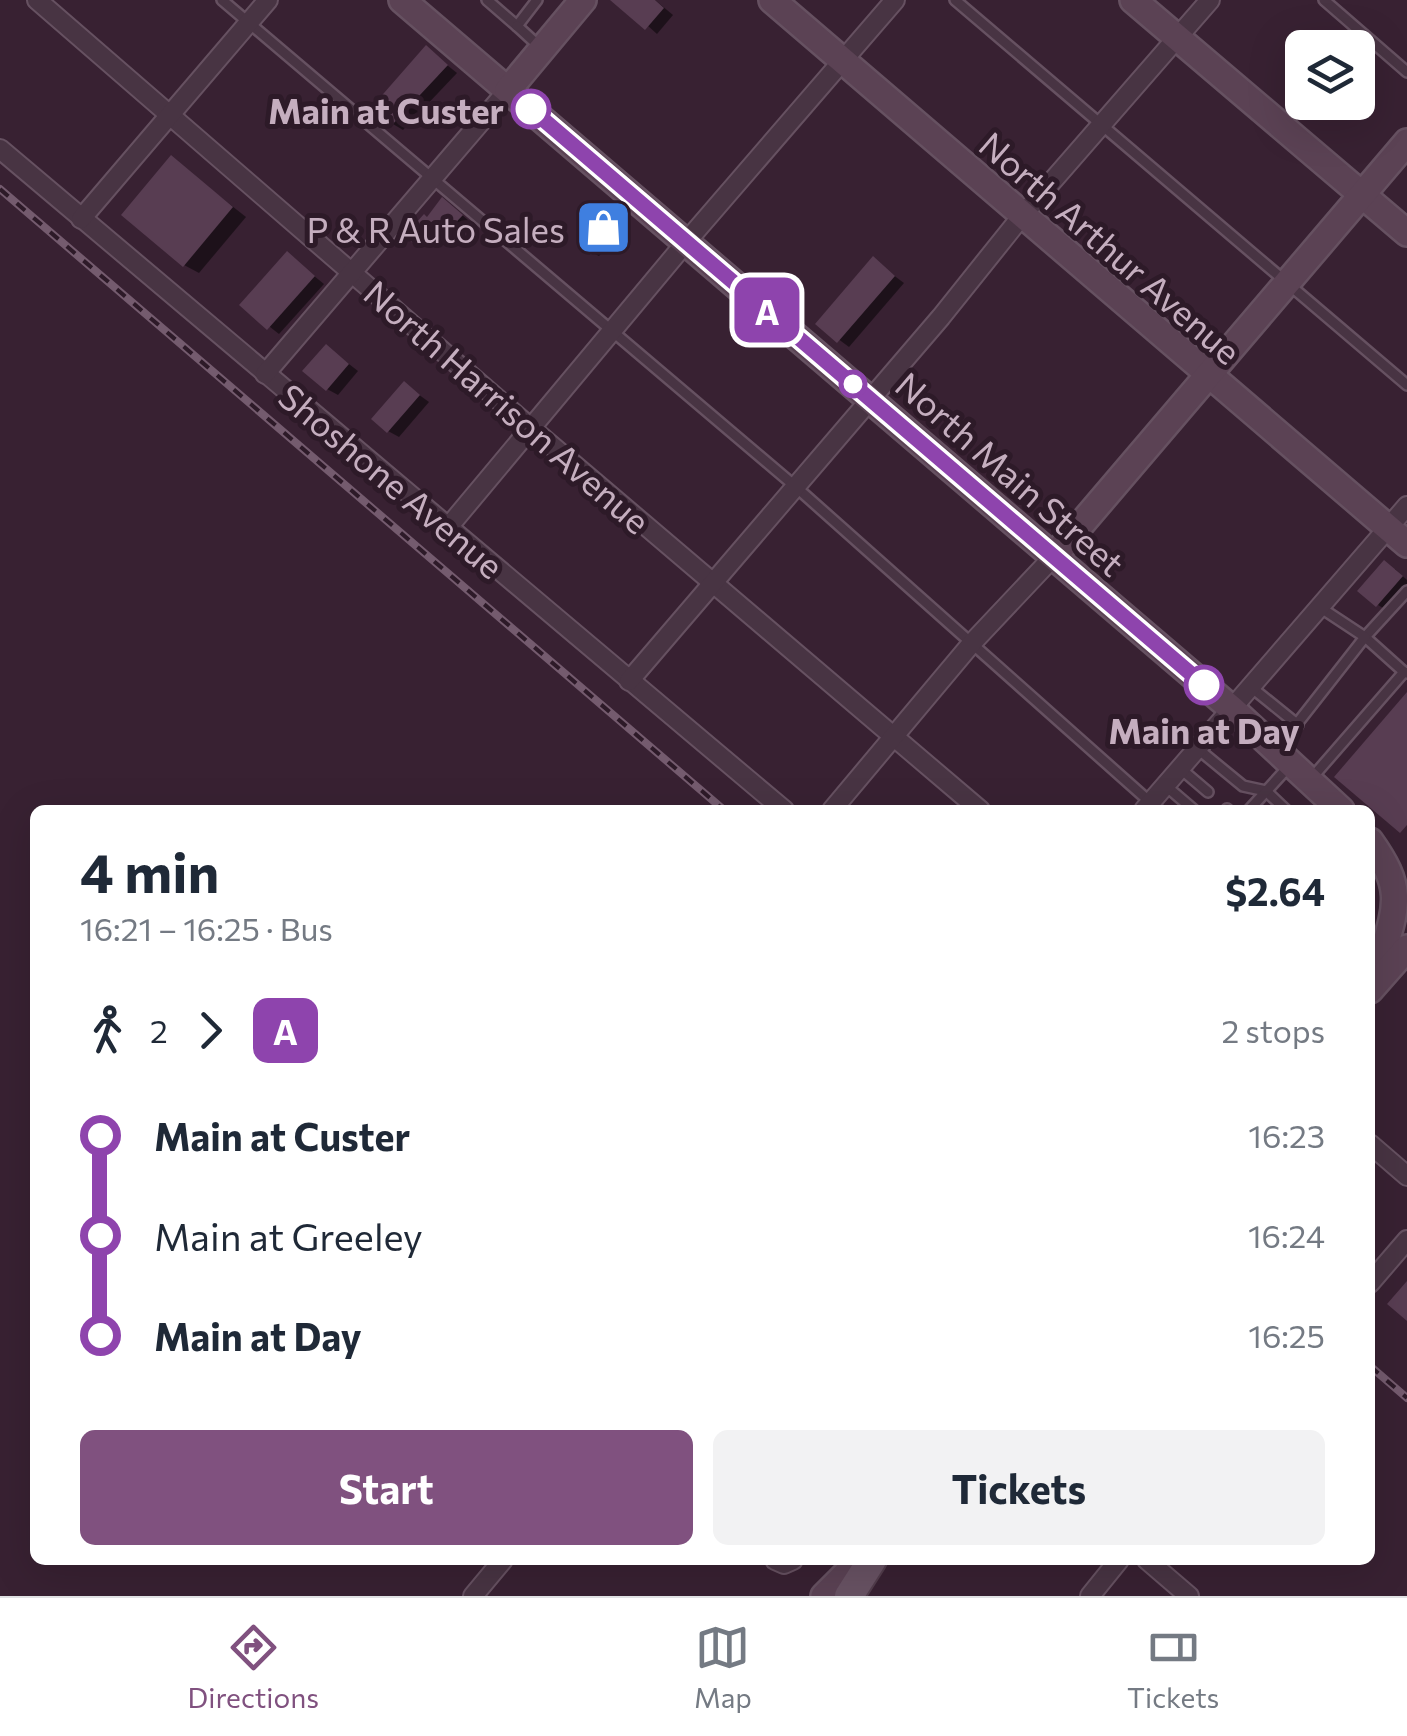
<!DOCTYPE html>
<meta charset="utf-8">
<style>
body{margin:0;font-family:Commissioner,sans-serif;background:#f2f2f3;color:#1f2937;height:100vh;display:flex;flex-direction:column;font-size:38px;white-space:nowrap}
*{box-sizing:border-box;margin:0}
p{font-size:32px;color:#747a83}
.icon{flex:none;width:55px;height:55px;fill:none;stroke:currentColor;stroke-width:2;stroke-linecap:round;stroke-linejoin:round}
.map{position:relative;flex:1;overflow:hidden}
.details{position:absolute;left:30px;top:805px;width:1345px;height:760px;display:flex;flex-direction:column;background:#fff;border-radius:15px;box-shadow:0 10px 40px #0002}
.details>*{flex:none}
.badge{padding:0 20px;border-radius:15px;font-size:35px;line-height:65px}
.fabs{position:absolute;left:1285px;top:30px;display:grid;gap:20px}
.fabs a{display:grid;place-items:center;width:90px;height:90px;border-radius:15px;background:#fff;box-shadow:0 10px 40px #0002;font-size:50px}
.map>.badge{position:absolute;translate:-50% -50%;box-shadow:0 0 0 5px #fff}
.legs{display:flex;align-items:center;gap:15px;height:110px;padding:0 50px;font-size:32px}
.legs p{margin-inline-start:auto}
.overview{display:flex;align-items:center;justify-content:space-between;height:170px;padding:0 50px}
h1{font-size:55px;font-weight:700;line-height:75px}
.cta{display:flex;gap:20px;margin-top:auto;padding:20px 50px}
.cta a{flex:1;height:115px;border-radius:15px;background:#80517f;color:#fff;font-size:40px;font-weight:700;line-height:115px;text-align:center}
.cta a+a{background:#f2f2f3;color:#1f2937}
ul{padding:0 50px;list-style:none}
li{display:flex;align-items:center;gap:35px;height:100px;font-size:38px}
li i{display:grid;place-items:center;width:15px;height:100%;margin:0 12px;background:currentColor}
li i::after{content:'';width:25px;height:25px;margin:-12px;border:8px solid;border-radius:50%;background:#fff}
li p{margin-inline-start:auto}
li:first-child i{background:linear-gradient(#0000 50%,currentColor 0)}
li:last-child i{background:linear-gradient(currentColor 50%,#0000 0)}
.tabs{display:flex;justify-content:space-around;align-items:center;height:140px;border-top:2px solid #e0e1e3;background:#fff;font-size:28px;color:#747a83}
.tabs a{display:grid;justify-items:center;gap:5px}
.tabs .current{color:#80517f}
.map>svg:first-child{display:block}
.shadow{fill:#0007}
.building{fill:#583d52}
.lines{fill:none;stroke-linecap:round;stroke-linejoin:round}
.lane-casing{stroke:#665161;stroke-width:14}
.street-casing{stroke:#665161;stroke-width:22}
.secondary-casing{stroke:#665161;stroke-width:30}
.primary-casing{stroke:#523d4c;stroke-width:32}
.lane{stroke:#483443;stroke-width:9}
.street{stroke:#483443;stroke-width:18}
.secondary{stroke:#5b4254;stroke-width:25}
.primary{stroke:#685263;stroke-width:28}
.rail-casing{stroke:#745b6e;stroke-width:8}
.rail{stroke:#2d1a28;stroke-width:4;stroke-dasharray:11;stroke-linecap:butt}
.line-1-casing{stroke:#fff;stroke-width:22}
.line-1{stroke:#8e44ad;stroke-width:15}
.stop-1-dot{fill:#fff;stroke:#8e44ad;stroke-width:5}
.labels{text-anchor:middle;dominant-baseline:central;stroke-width:10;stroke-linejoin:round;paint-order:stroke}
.stop-label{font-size:35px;font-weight:bold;fill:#c5aebf;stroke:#2d1a28;text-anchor:end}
.poi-label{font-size:35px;fill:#c5aebf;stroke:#2d1a28;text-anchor:end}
.street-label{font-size:35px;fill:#c5aebf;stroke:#2d1a28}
</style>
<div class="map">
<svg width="1407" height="1596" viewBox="0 0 1407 1596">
<rect width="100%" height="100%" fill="#382132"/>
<!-- shadow -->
<g class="shadow">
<polygon points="619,0 655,0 673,15 657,34"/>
<polygon points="427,49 457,73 403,130 393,124"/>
<polygon points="171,158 246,217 199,273 184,265"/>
<polygon points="449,204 468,220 449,239 438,231 422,246 415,242 428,220"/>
<polygon points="607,226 629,243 622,252 610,244 599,256 593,253"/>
<polygon points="287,254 324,284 279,334 242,305"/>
<polygon points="873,260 904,283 849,347 818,324"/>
<polygon points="327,347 358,371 338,395 327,389"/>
<polygon points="404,384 429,402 399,437 388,431"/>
<polygon points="1395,569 1407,580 1407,589 1388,611 1378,605"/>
</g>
<!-- building -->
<g class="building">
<polygon points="610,0 655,0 664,8 645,30"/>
<polygon points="426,45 448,65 391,126 370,109"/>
<polygon points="171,155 233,207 183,267 121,215"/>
<polygon points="442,197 463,215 441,238 431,228 414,244 409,240 420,226 416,223 424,214 427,217"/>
<polygon points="602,219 625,237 614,251 602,241 591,255 580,244"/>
<polygon points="287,251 315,276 267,330 239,305"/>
<polygon points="873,256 895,276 837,343 815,324"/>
<polygon points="326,344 349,364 326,391 302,371"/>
<polygon points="404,381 420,395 387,433 371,419"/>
<polygon points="1384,560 1403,576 1376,607 1357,591"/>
<polygon points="1407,692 1407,825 1400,833 1334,777"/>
<polygon points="1407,1281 1407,1321 1387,1304"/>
</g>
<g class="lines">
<defs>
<g id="lane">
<polyline points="222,0 796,487 1159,810"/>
<polyline points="487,0 517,26 537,0"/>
<polyline points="955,0 1407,385"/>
<polyline points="1324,0 1407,72"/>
<polyline points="517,26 541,48"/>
<polyline points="1404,672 1365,637 1407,591"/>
<polyline points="1251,687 1298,725"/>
<polyline points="1278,748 1365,637 1321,608"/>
<polyline points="1198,749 1243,786 1266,791 1286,810"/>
<polyline points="1181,769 1208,792"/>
<polyline points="1310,780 1404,672 1407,673"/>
<polyline points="1166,786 1194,810"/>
<polyline points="1227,809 1228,810"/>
<polyline points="1249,810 1291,764"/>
</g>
<g id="street">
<polyline points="37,0 531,428 980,810"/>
<polyline points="0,149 784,810"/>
<polyline points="81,219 268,0"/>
<polyline points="265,374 508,90"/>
<polyline points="450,525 687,241 895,0"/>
<polyline points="629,681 941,317 1021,217 1210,0"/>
<polyline points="832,810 972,643 1054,556"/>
<polyline points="1144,810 1407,506"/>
<polyline points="1370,1144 1407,1176"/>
<polyline points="1370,1283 1407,1240"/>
<polyline points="775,1560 784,1564 793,1560"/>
<polyline points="1147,1560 1189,1596"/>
<polyline points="473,1596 503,1560"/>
<polyline points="1090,1596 1119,1560"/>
</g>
<g id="secondary">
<polyline points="402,0 1232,709 1341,810"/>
<polyline points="772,0 1407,544"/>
<polyline points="1133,0 1407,233"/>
<polyline points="508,90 583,0"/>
<polyline points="1054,556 1407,142"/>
<path d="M 1370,841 C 1402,886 1399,902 1382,954"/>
<polyline points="1370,990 1407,948"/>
<polyline points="824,1596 860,1560"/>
</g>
<polyline id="primary" points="849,1596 872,1560"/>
</defs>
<!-- lane casing -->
<use href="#lane" class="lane-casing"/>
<!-- street casing -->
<use href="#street" class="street-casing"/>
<!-- secondary casing -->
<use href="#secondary" class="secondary-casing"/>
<!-- primary casing -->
<use href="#primary" class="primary-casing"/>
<!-- lane -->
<use href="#lane" class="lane"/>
<!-- street -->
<use href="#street" class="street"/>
<!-- secondary -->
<use href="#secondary" class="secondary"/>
<!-- primary -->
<use href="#primary" class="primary"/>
<defs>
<g id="rail">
<polyline points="0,189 724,810"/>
<polyline points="1370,1366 1407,1398"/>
</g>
</defs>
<!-- rail casing -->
<use href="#rail" class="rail-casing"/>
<!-- rail -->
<use href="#rail" class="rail"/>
</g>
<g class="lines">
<defs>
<polyline id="line-1" points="531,109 1204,685"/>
</defs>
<!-- line-1 casing -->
<use href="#line-1" class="line-1-casing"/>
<!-- line-1 -->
<use href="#line-1" class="line-1"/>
</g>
<!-- icons -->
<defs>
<symbol id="shop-square" viewBox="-11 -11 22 22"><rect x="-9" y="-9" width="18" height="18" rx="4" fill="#3f7fe0" stroke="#2d1a28"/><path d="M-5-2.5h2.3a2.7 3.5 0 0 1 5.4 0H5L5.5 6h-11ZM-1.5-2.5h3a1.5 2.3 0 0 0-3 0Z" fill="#fff"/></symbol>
</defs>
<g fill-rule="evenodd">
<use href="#shop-square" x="572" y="196" width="63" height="63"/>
</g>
<!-- markers -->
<g class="stop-1-dot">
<circle cx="531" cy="109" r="18"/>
<circle cx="853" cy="384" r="12"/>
<circle cx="1204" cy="685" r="18"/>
</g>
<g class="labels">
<!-- stop labels -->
<g class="stop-label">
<text x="504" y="109">Main at Custer</text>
<text x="1204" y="729" text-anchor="middle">Main at Day</text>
</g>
<!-- poi labels -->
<g class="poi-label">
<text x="565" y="228">P &amp; R Auto Sales</text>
</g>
<!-- street labels -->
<g class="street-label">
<text transform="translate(1111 247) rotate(41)">North Arthur Avenue</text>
<text transform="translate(508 406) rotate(41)">North Harrison Avenue</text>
<text transform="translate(1011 473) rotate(41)">North Main Street</text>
<text transform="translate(392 480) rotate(40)">Shoshone Avenue</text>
</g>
</g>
</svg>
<div class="fabs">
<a><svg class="icon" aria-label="layers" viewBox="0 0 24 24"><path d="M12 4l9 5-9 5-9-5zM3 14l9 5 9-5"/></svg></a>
</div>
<b class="badge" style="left:767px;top:310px;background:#8e44ad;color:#fff">A</b>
<section class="details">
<div class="overview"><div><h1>4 min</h1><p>16:21 – 16:25 · Bus</p></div><b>$2.64</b></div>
<div class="legs"><svg class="icon" aria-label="walk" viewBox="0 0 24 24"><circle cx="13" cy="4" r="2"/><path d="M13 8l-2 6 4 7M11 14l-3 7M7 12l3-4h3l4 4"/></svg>2<svg class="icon" aria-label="forward" viewBox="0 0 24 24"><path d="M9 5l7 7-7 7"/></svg><b class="badge" style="background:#8e44ad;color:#fff">A</b><p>2 stops</p></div>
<ul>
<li><i style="color:#8e44ad"></i><b>Main at Custer</b><p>16:23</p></li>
<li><i style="color:#8e44ad"></i><span>Main at Greeley</span><p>16:24</p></li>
<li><i style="color:#8e44ad"></i><b>Main at Day</b><p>16:25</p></li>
</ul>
<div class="cta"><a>Start</a><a>Tickets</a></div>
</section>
</div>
<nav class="tabs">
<a class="current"><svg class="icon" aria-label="directions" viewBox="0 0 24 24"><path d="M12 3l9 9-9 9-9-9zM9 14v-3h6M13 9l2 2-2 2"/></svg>Directions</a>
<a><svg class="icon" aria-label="map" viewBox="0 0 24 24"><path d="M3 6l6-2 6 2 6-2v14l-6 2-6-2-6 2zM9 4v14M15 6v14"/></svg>Map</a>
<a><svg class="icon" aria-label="tickets" viewBox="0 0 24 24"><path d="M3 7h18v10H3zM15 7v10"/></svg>Tickets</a>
</nav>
